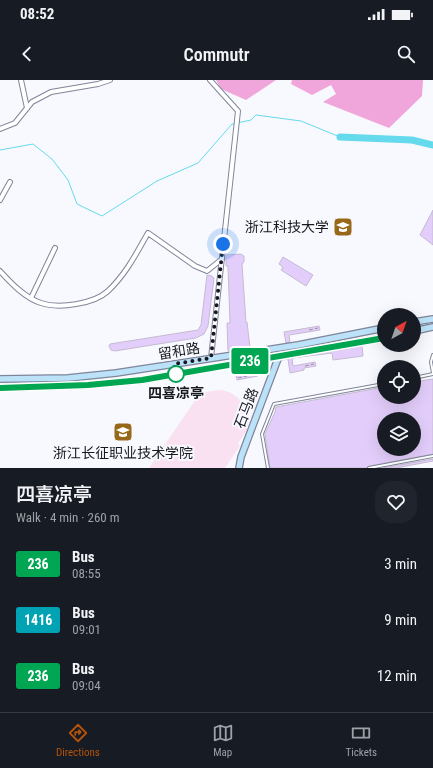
<!DOCTYPE html>
<meta charset="utf-8">
<style>
body{margin:0;font-family:"Roboto Condensed","Noto Sans SC",sans-serif;background:#20242c;color:#f1f3f6;height:100vh;display:flex;flex-direction:column;font-size:15px;white-space:nowrap}
*{box-sizing:border-box;margin:0}
p{font-size:13px;color:#9ea1a6}
.icon{flex:none;width:22px;height:22px;fill:none;stroke:currentColor;stroke-width:2;stroke-linecap:round;stroke-linejoin:round}
.map{position:relative;height:388px;overflow:hidden}
.details{display:flex;flex-direction:column;background:#171b24;flex:1}
.details>*{flex:none}
.badge{padding:0 8px;border-radius:3px;font-size:14px;line-height:26px}
.needle{width:26px;rotate:40deg}
.controls{position:absolute;left:377px;top:228px;display:grid;gap:8px}
.controls a{display:grid;place-items:center;width:44px;height:44px;border-radius:50%;background:#171b24;box-shadow:0 4px 16px #0002;font-size:20px}
.you{position:absolute;width:20px;height:20px;margin:-10px;border:3px solid #fff;border-radius:50%;background:#1a73e8;box-shadow:0 0 0 6px #1a73e833}
.map>.badge{position:absolute;translate:-50% -50%;box-shadow:0 0 0 2px #fff}
.round{display:grid;place-items:center;flex:none;width:42px;height:42px;border-radius:16px;background:#20242c}
.headline{display:flex;align-items:center;justify-content:space-between;height:68px;padding:0 16px}
h1{font-size:19px;font-weight:600;line-height:30px}
ul{padding:0;list-style:none}
li{display:flex;align-items:center;gap:12px;height:56px;padding:0 16px}
li div{flex:1}
li b{display:block;font-size:15px}
li em{font-style:normal}
li .badge{min-width:44px;font-weight:700;text-align:center}
.status{display:flex;justify-content:space-between;align-items:center;height:28px;padding:0 20px;background:#171b24;direction:ltr}
.status svg{height:11px;fill:currentColor}
header{display:flex;justify-content:space-between;align-items:center;height:52px;padding:0 16px;background:#171b24;font-size:18px;font-weight:600}
.tabs{display:flex;justify-content:space-around;align-items:center;height:56px;border-top:1px solid #363941;background:#171b24;font-size:11px;color:#9ea1a6}
.tabs a{display:grid;justify-items:center;gap:2px}
.tabs .on{color:#b45309}
.map>svg:first-child{display:block}
.green{fill:#fae1f1}
.forest{fill:#f0a6da}
.lines{fill:none;stroke-linecap:round;stroke-linejoin:round}
.stream{stroke:#65daed;stroke-width:1}
.river{stroke:#65daed;stroke-width:7}
.building{fill:#e3cefb;stroke:#c5bbd1;fill-rule:evenodd}
.lane-casing{stroke:#7f859a;stroke-width:4}
.street-casing{stroke:#7f859a;stroke-width:6}
.secondary-casing{stroke:#7f859a;stroke-width:8}
.path{stroke:#94969c;stroke-width:1;stroke-dasharray:4 2;stroke-linecap:butt}
.lane{stroke:#fff;stroke-width:2}
.street{stroke:#fff;stroke-width:4}
.secondary{stroke:#bbe2f8;stroke-width:5.5}
.line-casing{stroke:#fff;stroke-width:9}
.line{stroke:#00a651;stroke-width:6}
.walk{stroke:#171921;stroke-width:4;stroke-dasharray:0 7.2}
.stop-dot{fill:#fff;stroke:#00a651;stroke-width:2}
.labels{text-anchor:middle;dominant-baseline:central;stroke-width:4;stroke-linejoin:round;paint-order:stroke}
.poi-label{font-size:14px;fill:#171921;stroke:#f8f9fe;text-anchor:end}
.street-label{font-size:14px;fill:#171921;stroke:#f8f9fe}
.stop-label{font-size:14px;font-weight:bold;fill:#171921;stroke:#f8f9fe}
</style>
<div class="status"><b>08:52</b><svg viewBox="0 0 49 12"><path d="M0 12V9h3v3zM5 12V6h3v6zM10 12V3h3v9zM15 12V0h3v12zM26 1h20v11H26zM47 4h2v5h-2z"/></svg></div>
<header><svg class="icon" aria-label="back" viewBox="0 0 24 24"><path d="M15 5l-7 7 7 7"/></svg>Commutr<svg class="icon" aria-label="search" viewBox="0 0 24 24"><circle cx="10" cy="10" r="6"/><path d="M15 15l6 6"/></svg></header>
<div class="map">
<svg width="433" height="388" viewBox="0 0 433 388">
<rect width="100%" height="100%" fill="#f8f9fe"/>
<!-- green -->
<path class="green" d="M 219,310 C 237,310 253,331 247,349 C 245,354 241,359 238,363 L 240,366 L 225,388 L 149,388 L 200,313 Z"/>
<!-- forest -->
<g class="forest">
<polygon points="216,0 276,0 246,20 221,9"/>
<polygon points="292,0 423,0 422,16 389,48 323,22 336,14 331,5 312,15 291,4"/>
</g>
<g class="lines">
<!-- stream -->
<g class="stream">
<polyline points="237,43 251,40 256,35 301,41 340,57"/>
<polyline points="0,70 33,64 52,79 68,100 77,124 102,136 157,101 198,83 232,44 234,44"/>
</g>
<!-- river -->
<polyline class="river" points="340,57 412,60 433,65"/>
</g>
<!-- building -->
<g class="building">
<polygon points="433,130 433,165 420,155"/>
<polygon points="241,174 244,176 244,182 242,184 246,243 247,242 250,268 228,271 227,243 230,243 228,186 226,186 226,175"/>
<polygon points="283,177 313,195 306,206 281,190 283,187 279,184"/>
<polygon points="207,195 212,196 214,198 208,246 204,254 196,258 115,271 111,270 109,266 110,264 198,250 201,245"/>
<polygon points="319,246 320,250 289,255 290,262 286,263 284,252"/>
<polygon points="362,266 363,276 333,280 332,273 292,278 293,286 315,282 316,286 304,288 304,290 290,293 288,279 282,280"/>
<polygon points="256,284 258,296 237,300 236,296 254,293 253,285"/>
<path d="M 433,299 L 433,374 L 369,386 L 367,388 L 270,388 L 265,354 L 275,332 L 276,327 L 384,307 L 384,317 L 414,317 L 414,302 ZM 384,339 L 414,339 L 414,369 L 384,369 Z"/>
<polygon points="433,379 433,381 396,388 383,388"/>
</g>
<g class="lines">
<defs>
<g id="lane">
<polyline points="433,275 431,282 433,293"/>
<polyline points="414,298 433,294"/>
<polyline points="268,388 262,354 274,324 384,304"/>
<polyline points="369,388 433,376"/>
</g>
<g id="street">
<polyline points="21,0 27,28"/>
<polyline points="210,0 238,31 211,278"/>
<polyline points="0,49 15,43 32,22 51,12 98,4 110,0"/>
<polyline points="0,120 10,102"/>
<path d="M 0,191 C 11,203 25,218 41,223 C 59,229 94,224 108,211 C 126,194 136,174 148,153 L 195,186 L 207,191 L 222,179"/>
<polyline points="31,218 55,168"/>
</g>
<g id="secondary">
<polyline points="414,242 433,239"/>
<polyline points="414,251 433,247"/>
<polyline points="0,299 68,298 116,293 298,265 384,248"/>
<polyline points="0,308 88,305 142,300 384,258"/>
<polyline points="239,388 241,377 279,276"/>
</g>
</defs>
<!-- lane casing -->
<use href="#lane" class="lane-casing"/>
<!-- street casing -->
<use href="#street" class="street-casing"/>
<!-- secondary casing -->
<use href="#secondary" class="secondary-casing"/>
<!-- path -->
<g class="path">
<polyline points="309,250 318,248"/>
<polyline points="305,286 314,284"/>
<polyline points="238,298 247,296"/>
</g>
<!-- lane -->
<use href="#lane" class="lane"/>
<!-- street -->
<use href="#street" class="street"/>
<!-- secondary -->
<use href="#secondary" class="secondary"/>
</g>
<g class="lines">
<defs>
<polyline id="line" points="0,308 88,305 142,300 384,258"/>
</defs>
<!-- line casing -->
<use href="#line" class="line-casing"/>
<!-- line -->
<use href="#line" class="line"/>
<!-- walk -->
<polyline class="walk" points="176,294 174,284 211,278 223,164"/>
</g>
<!-- icons -->
<defs>
<symbol id="university-square" viewBox="-11 -11 22 22"><rect x="-9" y="-9" width="18" height="18" rx="4" fill="#976819" stroke="#f8f9fe"/><path d="M0-5L7-2L0 1L-7-2ZM-4 1L0 2.5L4 1V4Q0 6-4 4Z" fill="#fff"/></symbol>
<symbol id="school-square" viewBox="-11 -11 22 22"><rect x="-9" y="-9" width="18" height="18" rx="4" fill="#976819" stroke="#f8f9fe"/><path d="M0-5L7-2L0 1L-7-2ZM-4 1L0 2.5L4 1V4Q0 6-4 4Z" fill="#fff"/></symbol>
</defs>
<g fill-rule="evenodd">
<use href="#university-square" x="332" y="136" width="22" height="22"/>
<use href="#school-square" x="112" y="341" width="22" height="22"/>
</g>
<!-- markers -->
<circle class="stop-dot" cx="176" cy="294" r="8"/>
<g class="labels">
<!-- poi labels -->
<g class="poi-label">
<text x="329" y="147">浙江科技大学</text>
<text x="123" y="373" text-anchor="middle">浙江长征职业技术学院</text>
</g>
<!-- street labels -->
<g class="street-label">
<text transform="translate(179 271) rotate(-9)">留和路</text>
<text transform="translate(246 328) rotate(-69)">石马路</text>
</g>
<!-- stop labels -->
<g class="stop-label">
<text x="176" y="313">四喜凉亭</text>
</g>
</g>
</svg>
<div class="controls">
<a><svg class="needle" viewBox="-14 -14 28 28"><path d="M0-13l5 13h-10z" fill="#e53935"/><path d="M0 13l5-13h-10z" fill="#9ea1a6"/></svg></a>
<a><svg class="icon" aria-label="locate" viewBox="0 0 24 24"><circle cx="12" cy="12" r="6"/><path d="M12 2v4M12 18v4M2 12h4M18 12h4"/></svg></a>
<a><svg class="icon" aria-label="layers" viewBox="0 0 24 24"><path d="M12 4l9 5-9 5-9-5zM3 14l9 5 9-5"/></svg></a>
</div>
<div class="you" style="left:223px;top:164px"></div>
<b class="badge" style="left:250px;top:281px;background:#00a651;color:#fff">236</b>
</div>
<section class="details">
<div class="headline"><div><h1>四喜凉亭</h1><p>Walk · 4 min · 260 m</p></div><a class="round"><svg class="icon" aria-label="heart" viewBox="0 0 24 24"><path d="M12 20l-8-8c-3-5 5-10 8-4 3-6 11-1 8 4z"/></svg></a></div>
<ul>
<li><span class="badge" style="background:#00a651;color:#fff">236</span><div><b>Bus</b><p>08:55</p></div><em>3 min</em></li>
<li><span class="badge" style="background:#00a3b4;color:#fff">1416</span><div><b>Bus</b><p>09:01</p></div><em>9 min</em></li>
<li><span class="badge" style="background:#00a651;color:#fff">236</span><div><b>Bus</b><p>09:04</p></div><em>12 min</em></li>
</ul>
</section>
<nav class="tabs">
<a class="on"><svg class="icon" aria-label="directions" viewBox="0 0 24 24"><path d="M12 3l9 9-9 9-9-9zM9 14v-3h6M13 9l2 2-2 2"/></svg>Directions</a>
<a><svg class="icon" aria-label="map" viewBox="0 0 24 24"><path d="M3 6l6-2 6 2 6-2v14l-6 2-6-2-6 2zM9 4v14M15 6v14"/></svg>Map</a>
<a><svg class="icon" aria-label="tickets" viewBox="0 0 24 24"><path d="M3 7h18v10H3zM15 7v10"/></svg>Tickets</a>
</nav>
